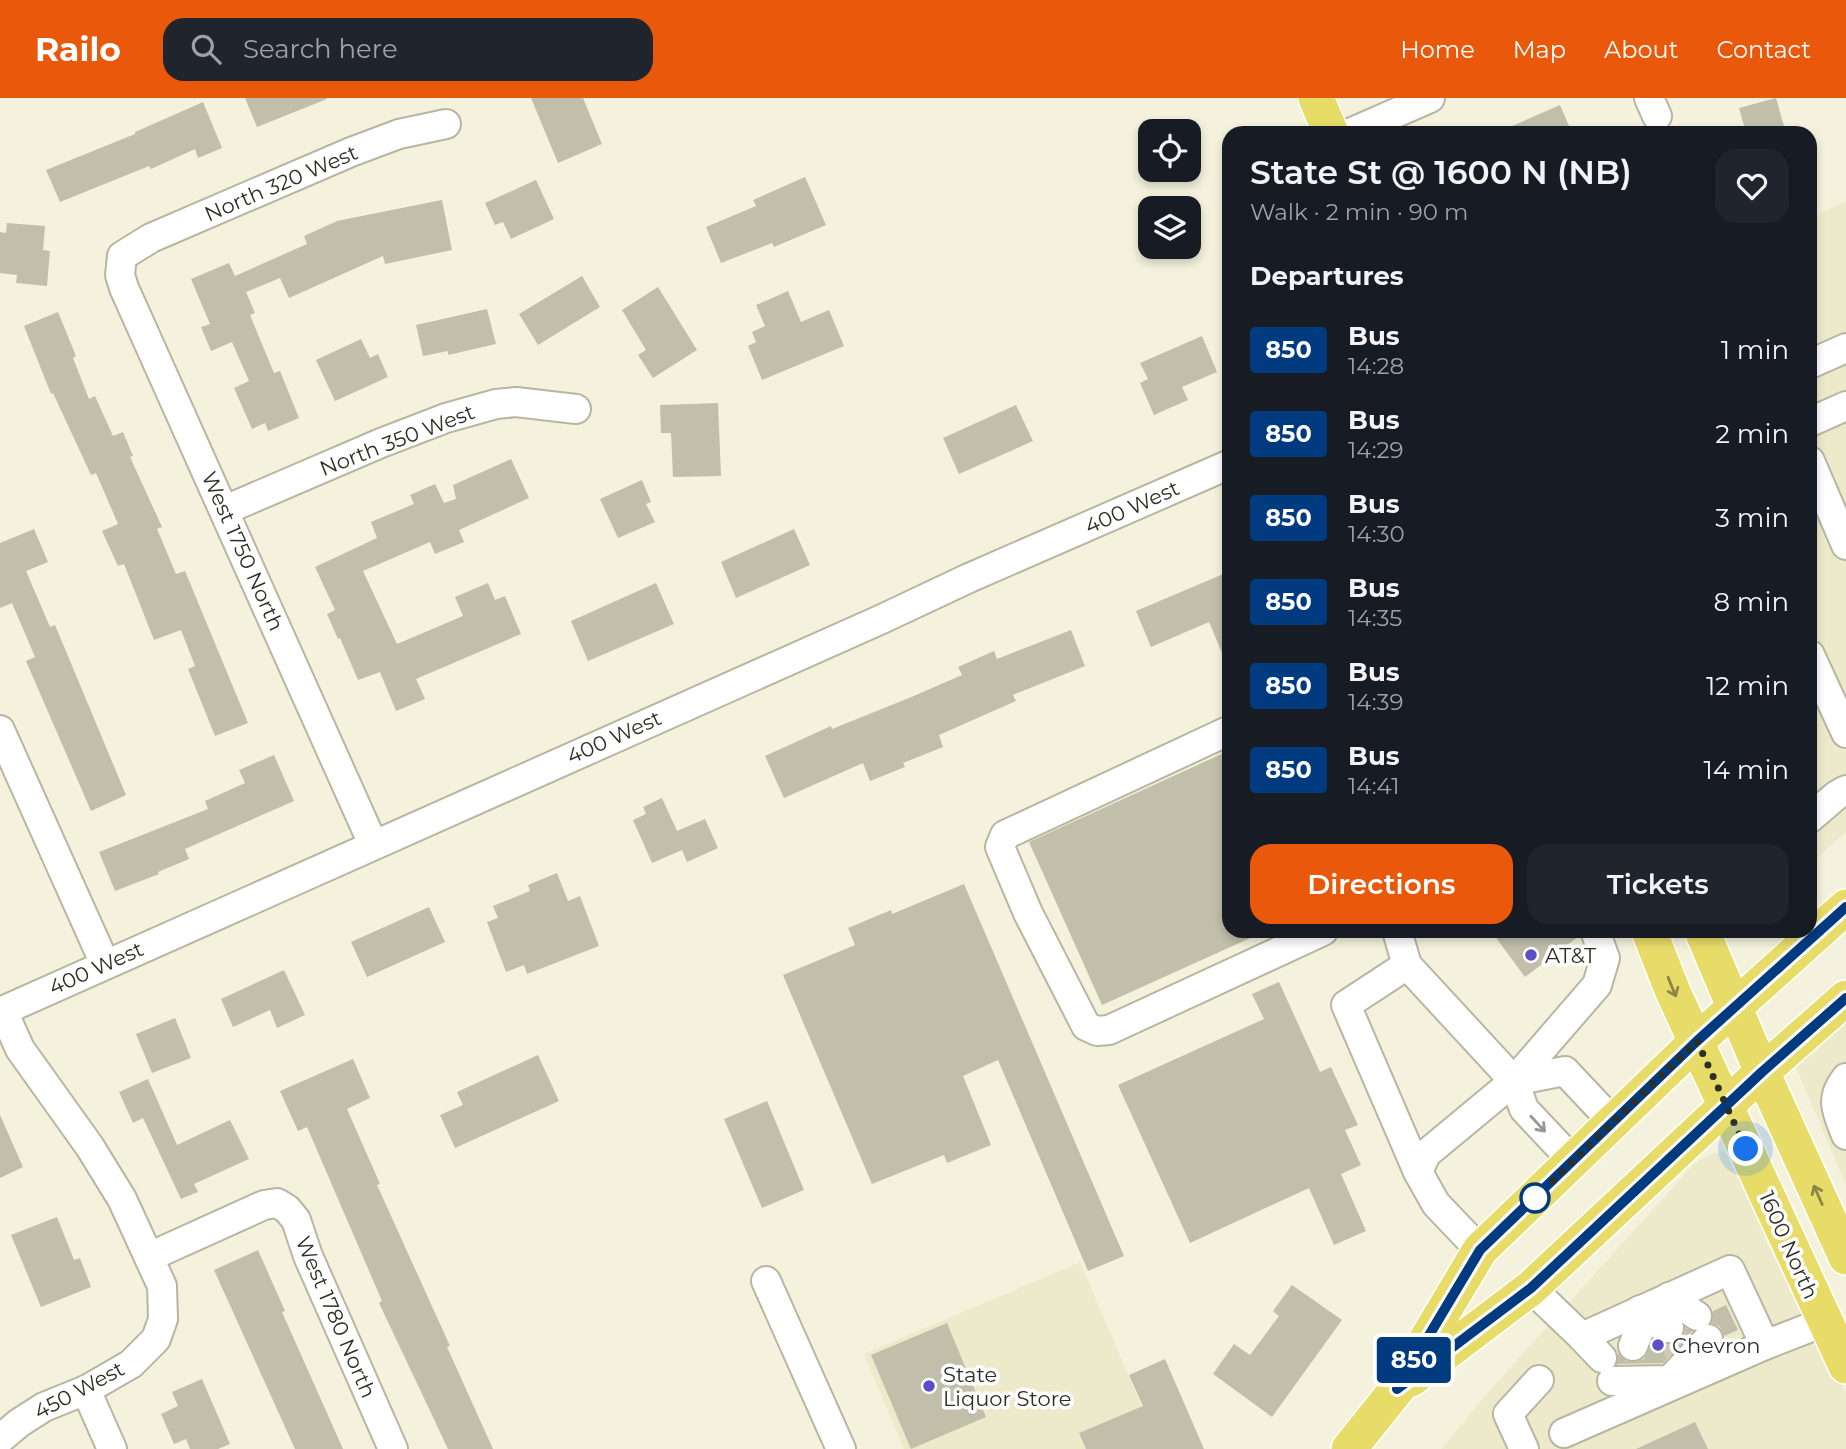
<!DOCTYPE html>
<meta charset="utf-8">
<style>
body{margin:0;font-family:Montserrat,sans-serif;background:#20242c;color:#f1f3f6;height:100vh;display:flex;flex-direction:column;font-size:26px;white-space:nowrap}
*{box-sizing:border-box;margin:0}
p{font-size:23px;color:#9ea1a6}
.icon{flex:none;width:38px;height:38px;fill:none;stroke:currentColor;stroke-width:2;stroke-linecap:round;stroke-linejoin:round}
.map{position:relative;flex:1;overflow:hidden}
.panel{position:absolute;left:1222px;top:28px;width:595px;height:812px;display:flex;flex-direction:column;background:#171b24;border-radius:21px;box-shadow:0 4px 10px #0003}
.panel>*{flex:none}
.badge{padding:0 14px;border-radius:5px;font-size:24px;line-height:46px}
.tools{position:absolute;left:1138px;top:21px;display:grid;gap:14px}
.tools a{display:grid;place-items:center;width:63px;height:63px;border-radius:14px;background:#171b24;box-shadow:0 4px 10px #0003;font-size:35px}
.you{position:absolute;width:35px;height:35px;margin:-18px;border:5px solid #fff;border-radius:50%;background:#1a73e8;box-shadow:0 0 0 10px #1a73e833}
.map>.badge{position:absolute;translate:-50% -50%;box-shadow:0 0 0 4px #fff}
h2{padding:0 28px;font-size:26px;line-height:63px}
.round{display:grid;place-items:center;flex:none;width:74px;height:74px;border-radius:21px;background:#20242c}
.summary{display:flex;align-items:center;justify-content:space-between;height:119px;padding:0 28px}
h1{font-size:33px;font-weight:600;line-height:52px}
.button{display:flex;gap:14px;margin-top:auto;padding:14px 28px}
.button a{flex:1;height:80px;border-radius:21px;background:#ea580c;color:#fff;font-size:28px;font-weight:600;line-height:80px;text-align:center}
.button a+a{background:#20242c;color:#f1f3f6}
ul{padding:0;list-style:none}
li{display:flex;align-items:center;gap:21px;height:84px;padding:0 28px}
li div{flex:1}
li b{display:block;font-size:26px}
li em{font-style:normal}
li .badge{min-width:77px;font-weight:700;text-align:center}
header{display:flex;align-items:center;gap:42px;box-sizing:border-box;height:98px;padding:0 35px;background:#ea580c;color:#fff}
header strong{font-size:33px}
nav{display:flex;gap:38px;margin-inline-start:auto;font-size:24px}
.search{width:490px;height:63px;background:#20242c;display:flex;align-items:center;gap:18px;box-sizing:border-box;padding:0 24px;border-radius:21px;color:#9ea1a6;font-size:26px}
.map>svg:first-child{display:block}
.built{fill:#edeacc}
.building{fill:#c1bfaa}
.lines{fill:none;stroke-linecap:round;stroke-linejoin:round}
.minor-tunnel{stroke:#cdcbb8;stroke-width:28;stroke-dasharray:28 14;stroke-linecap:butt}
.minor-casing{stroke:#b8b5a1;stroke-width:32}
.major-casing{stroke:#fff;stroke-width:38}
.minor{stroke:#fff;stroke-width:28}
.major{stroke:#e8dc69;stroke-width:35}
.oneway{stroke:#8c8548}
.oneway2{stroke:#979692}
.line-casing{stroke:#fff;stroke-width:16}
.line{stroke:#003b80;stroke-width:10}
.walk{stroke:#2f2e26;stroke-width:7;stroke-dasharray:0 12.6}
.poi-dot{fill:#5a4fc7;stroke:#fff;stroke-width:2.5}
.stop-dot{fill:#fff;stroke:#003b80;stroke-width:3.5}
.labels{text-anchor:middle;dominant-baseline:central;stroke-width:7;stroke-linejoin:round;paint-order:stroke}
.street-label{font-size:21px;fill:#2f2e26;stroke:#fff}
.poi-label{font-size:21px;fill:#2f2e26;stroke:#fff;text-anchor:start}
</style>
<header>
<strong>Railo</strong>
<div class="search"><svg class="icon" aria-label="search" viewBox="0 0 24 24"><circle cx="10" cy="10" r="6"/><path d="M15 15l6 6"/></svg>Search here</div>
<nav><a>Home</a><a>Map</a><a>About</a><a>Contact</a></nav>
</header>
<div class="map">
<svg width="1846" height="1351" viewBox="0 0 1846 1351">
<rect width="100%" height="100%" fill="#f4f2dc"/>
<!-- built -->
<g class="built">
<polygon points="1846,103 1846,734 1810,766 1810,120"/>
<polygon points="1846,923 1846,1087 1795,967"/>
<polygon points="1729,1054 1742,1062 1846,1296 1846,1351 1441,1351 1490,1292 1694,1066 1713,1055"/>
<polygon points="1080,1164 1160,1351 904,1351 864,1256"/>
</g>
<!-- building -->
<g class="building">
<polygon points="245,0 327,0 327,1 257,29"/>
<polygon points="531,0 583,0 602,46 558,65"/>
<polygon points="1776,0 1786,35 1746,35 1739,10"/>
<polygon points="203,4 222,50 198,60 195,51 151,71 149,68 60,104 46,72 135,36 135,34"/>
<polygon points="1560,7 1572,35 1496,35"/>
<polygon points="805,79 826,127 774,149 772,145 721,165 706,129 756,108 753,102"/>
<polygon points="536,82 554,121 511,141 503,124 495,127 485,105"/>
<polygon points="442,102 452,152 385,166 383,158 289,200 280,180 246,194 255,215 250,217 257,234 274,275 280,273 299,320 268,333 265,325 252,331 234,290 249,283 232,244 211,253 201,229 210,226 191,181 229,165 235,178 307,146 304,138 337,123"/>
<polygon points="7,125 45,128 43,152 50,153 47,188 16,185 17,177 0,175 0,134 6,135"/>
<polygon points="582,178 600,209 538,247 519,216"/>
<polygon points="658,189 697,252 653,280 638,257 646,252 622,212"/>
<polygon points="788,193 801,224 829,212 844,248 762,282 748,248 756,244 752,234 765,228 756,207"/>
<polygon points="487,211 496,246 448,257 448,253 423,258 416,227"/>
<polygon points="58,214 76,258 73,260 89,301 95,298 113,338 123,334 133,358 130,359 162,429 157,431 176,476 185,473 248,625 215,638 188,571 195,568 181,532 154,542 124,466 118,468 102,433 118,426 96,375 91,377 53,295 51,296 24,228"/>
<polygon points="1202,238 1217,274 1182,289 1188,302 1154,317 1140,285 1148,281 1140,265"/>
<polygon points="361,241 370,260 378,256 388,279 335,303 316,262"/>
<polygon points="718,305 721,378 673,379 671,335 661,335 660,307"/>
<polygon points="1016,307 1033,343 959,376 943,340"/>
<polygon points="511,361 529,400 459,432 464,444 435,456 430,444 363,473 397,546 463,518 455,499 488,485 495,502 505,498 521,536 416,581 425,601 396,613 380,574 358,582 340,540 338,541 327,516 335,512 315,469 377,440 371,424 414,406 410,397 435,386 444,405 456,401 453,387"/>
<polygon points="642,382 651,404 646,406 655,424 618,440 600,401"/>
<polygon points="34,431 48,464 26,473 50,529 55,527 126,697 91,713 26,563 35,559 12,505 0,510 0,445"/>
<polygon points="794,431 810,467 736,500 721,464"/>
<polygon points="1228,474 1228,569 1209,524 1151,549 1136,513"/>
<polygon points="656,485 674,526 588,563 571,523"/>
<polygon points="1071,532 1085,568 1013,597 1016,603 939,637 943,649 903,665 905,669 870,683 863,665 784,700 765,658 831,628 832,631 909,600 962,577 958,569 994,553 997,561"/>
<polygon points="1228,653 1228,833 1266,833 1102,907 1029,744"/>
<polygon points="274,657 294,703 185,751 189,761 158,774 159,776 115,793 99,754 208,711 205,703 245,685 239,672"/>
<polygon points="662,700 677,733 705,721 718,750 687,764 682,752 652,765 633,722 646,716 643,709"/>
<polygon points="557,775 568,803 580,798 599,848 527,876 524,867 506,874 487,824 498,820 493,808 530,793 528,787"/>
<polygon points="964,786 1124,1158 1088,1173 998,962 963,978 991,1047 947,1065 944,1057 872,1086 783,877 855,847 848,830 891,812 892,816"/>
<polygon points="429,809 445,844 367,879 351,844"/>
<polygon points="1491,833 1579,833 1579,838 1525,879"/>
<polygon points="284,872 305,917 277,930 270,912 233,929 221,901"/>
<polygon points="1279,884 1320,974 1331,969 1358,1027 1345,1032 1361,1067 1341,1076 1366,1133 1334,1147 1309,1090 1190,1145 1118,987 1264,921 1252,896"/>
<polygon points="175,920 191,960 152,975 136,936"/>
<polygon points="538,957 559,1003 455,1050 440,1017 463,1007 457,994"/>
<polygon points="353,961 370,1000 347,1011 380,1086 377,1087 450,1248 447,1249 493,1351 448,1351 379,1205 382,1203 307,1029 298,1033 280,993"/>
<polygon points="148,981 177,1047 230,1022 249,1061 194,1086 198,1094 181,1101 143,1020 133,1025 119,994"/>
<polygon points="767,1003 804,1092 762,1110 724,1021"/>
<polygon points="0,1017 23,1069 0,1080"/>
<polygon points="57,1119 74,1162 80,1160 91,1189 41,1209 11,1137"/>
<polygon points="258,1152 285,1213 282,1214 343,1351 295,1351 214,1172"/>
<polygon points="1292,1187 1342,1222 1272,1319 1213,1276 1234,1246 1250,1257 1279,1218 1273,1213"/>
<polygon points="1726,1207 1738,1232 1724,1238 1720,1229 1712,1225 1713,1213"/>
<polygon points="947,1225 986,1319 911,1351 871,1257"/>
<polygon points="1685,1230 1692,1233 1663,1265 1617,1266 1618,1255 1626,1263 1636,1264 1644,1261 1653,1242 1673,1246 1680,1242"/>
<polygon points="1165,1261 1204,1351 1086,1351 1079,1335 1143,1308 1129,1277"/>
<polygon points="202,1281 230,1346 218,1351 190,1351 186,1341 174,1346 161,1316 178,1308 172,1294"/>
<polygon points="1695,1324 1708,1351 1636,1351"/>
</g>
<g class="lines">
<!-- minor-tunnel -->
<polyline class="minor-tunnel" points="1669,1230 1679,1254"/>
<defs>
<g id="minor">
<polyline points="1649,0 1657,18"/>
<polyline points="1350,35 1430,0"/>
<polyline points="1810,266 1846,250"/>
<polyline points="1810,324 1846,308"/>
<polyline points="1810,363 1846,447"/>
<polyline points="225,412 381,345 446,320 496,306 516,304 576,311"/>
<polyline points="1810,557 1846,635"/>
<polyline points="0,632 105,866"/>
<polyline points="1228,633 1005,737 1000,749 1028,815 1086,928 1097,933 1109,932 1323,833"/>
<polyline points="1810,720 1837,697 1846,692"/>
<polyline points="373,746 124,190 120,177 122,158 151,140 351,54 399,36 446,26"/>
<polyline points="1397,833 1407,867 1514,983 1524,1011 1573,1063"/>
<polyline points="1407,867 1346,907 1418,1074"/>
<polyline points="0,914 882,521 969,480 1228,367"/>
<path d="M 1846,980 C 1829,1001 1837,1014 1846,1037"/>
<polyline points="1514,983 1565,973 1613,1024"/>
<polyline points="1480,1152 1436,1106 1418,1074 1426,1056 1514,983 1597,887 1605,860 1595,833"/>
<polyline points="149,1159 264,1107 277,1105 287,1111 296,1122 308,1158 393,1351"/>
<polyline points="766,1183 841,1351"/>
<polyline points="1531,1190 1582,1239 1730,1172 1765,1247 1824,1224"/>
<polyline points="1669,1199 1697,1218"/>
<polyline points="1644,1221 1669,1230"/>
<polyline points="1582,1239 1602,1260"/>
<polyline points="1633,1248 1644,1221 1640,1212"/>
<polyline points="1612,1283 1670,1282 1708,1241"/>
<polyline points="86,1292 112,1351"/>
<polyline points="1564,1335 1765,1247"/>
<polyline points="0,1341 19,1325 44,1309 86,1292 131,1266 156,1241 163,1221 162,1188 122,1101 90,1049 20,951 3,913"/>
<polyline points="1524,1351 1508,1316 1539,1282"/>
</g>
<g id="major">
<polyline points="1316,0 1331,35"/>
<polyline points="1649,833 1673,894 1846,1268"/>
<polyline points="1702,833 1762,974 1846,1159"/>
<polyline points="1411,1281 1531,1190 1762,974 1846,900"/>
<polyline points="1349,1351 1397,1291 1480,1152 1697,943 1846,809"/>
</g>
</defs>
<!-- minor casing -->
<use href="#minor" class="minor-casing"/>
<!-- major casing -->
<use href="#major" class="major-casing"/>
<!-- minor -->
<use href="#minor" class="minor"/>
<!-- major -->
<use href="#major" class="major"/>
</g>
<!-- one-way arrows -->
<defs><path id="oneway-shaft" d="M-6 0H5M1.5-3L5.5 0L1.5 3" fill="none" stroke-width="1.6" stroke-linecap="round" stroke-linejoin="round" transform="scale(1.75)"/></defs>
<g class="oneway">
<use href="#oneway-shaft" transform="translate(1672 889) rotate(68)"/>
<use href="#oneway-shaft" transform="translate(1818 1097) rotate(-114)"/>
</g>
<use class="oneway2" href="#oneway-shaft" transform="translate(1538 1026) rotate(47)"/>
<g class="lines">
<defs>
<polyline id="line" points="1846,809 1697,943 1480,1152 1397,1291 1531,1190 1762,974 1846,900"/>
</defs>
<!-- line casing -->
<use href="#line" class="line-casing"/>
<!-- line -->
<use href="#line" class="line"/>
<!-- walk -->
<polyline class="walk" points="1535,1100 1697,943 1746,1051"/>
</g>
<!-- markers -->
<g class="poi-dot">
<circle cx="1531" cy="857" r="7"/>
<circle cx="1658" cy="1247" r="7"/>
<circle cx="929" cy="1288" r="7"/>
</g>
<circle class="stop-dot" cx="1535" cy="1100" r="14"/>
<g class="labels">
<!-- street labels -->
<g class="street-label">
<text transform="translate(281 85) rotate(-23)">North 320 West</text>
<text transform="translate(397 342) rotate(-21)">North 350 West</text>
<text transform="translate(1132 409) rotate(-24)">400 West</text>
<text transform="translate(243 453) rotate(66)">West 1750 North</text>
<text transform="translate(614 639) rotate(-24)">400 West</text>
<text transform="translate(96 870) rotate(-24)">400 West</text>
<text transform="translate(1789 1147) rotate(66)">1600 North</text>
<text transform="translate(336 1219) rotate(67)">West 1780 North</text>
<text transform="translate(79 1292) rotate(-28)">450 West</text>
</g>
<!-- poi labels -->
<g class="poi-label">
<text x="1545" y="857">AT&amp;T</text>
<text x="1672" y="1247">Chevron</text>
<text x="943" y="1276">State<tspan x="943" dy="24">Liquor Store</tspan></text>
</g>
</g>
</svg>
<div class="tools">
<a><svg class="icon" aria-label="locate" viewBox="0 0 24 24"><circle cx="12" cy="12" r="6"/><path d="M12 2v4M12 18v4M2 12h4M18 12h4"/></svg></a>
<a><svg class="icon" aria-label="layers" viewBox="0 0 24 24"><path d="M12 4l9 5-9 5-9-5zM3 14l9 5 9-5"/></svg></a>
</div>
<div class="you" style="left:1746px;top:1051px"></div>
<b class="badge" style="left:1414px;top:1262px;background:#003b80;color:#fff">850</b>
<section class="panel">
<div class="summary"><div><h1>State St @ 1600 N (NB)</h1><p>Walk · 2 min · 90 m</p></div><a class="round"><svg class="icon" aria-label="heart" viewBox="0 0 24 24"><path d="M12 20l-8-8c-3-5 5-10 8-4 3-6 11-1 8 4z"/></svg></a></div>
<h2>Departures</h2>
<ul>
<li><span class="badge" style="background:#003b80;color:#fff">850</span><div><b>Bus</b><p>14:28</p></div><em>1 min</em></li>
<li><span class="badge" style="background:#003b80;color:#fff">850</span><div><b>Bus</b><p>14:29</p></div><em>2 min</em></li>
<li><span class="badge" style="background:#003b80;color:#fff">850</span><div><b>Bus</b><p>14:30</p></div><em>3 min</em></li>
<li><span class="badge" style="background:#003b80;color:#fff">850</span><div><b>Bus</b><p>14:35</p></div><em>8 min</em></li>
<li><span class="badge" style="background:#003b80;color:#fff">850</span><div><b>Bus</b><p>14:39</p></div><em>12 min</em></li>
<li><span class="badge" style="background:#003b80;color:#fff">850</span><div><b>Bus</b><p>14:41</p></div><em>14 min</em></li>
</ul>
<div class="button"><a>Directions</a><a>Tickets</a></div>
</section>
</div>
